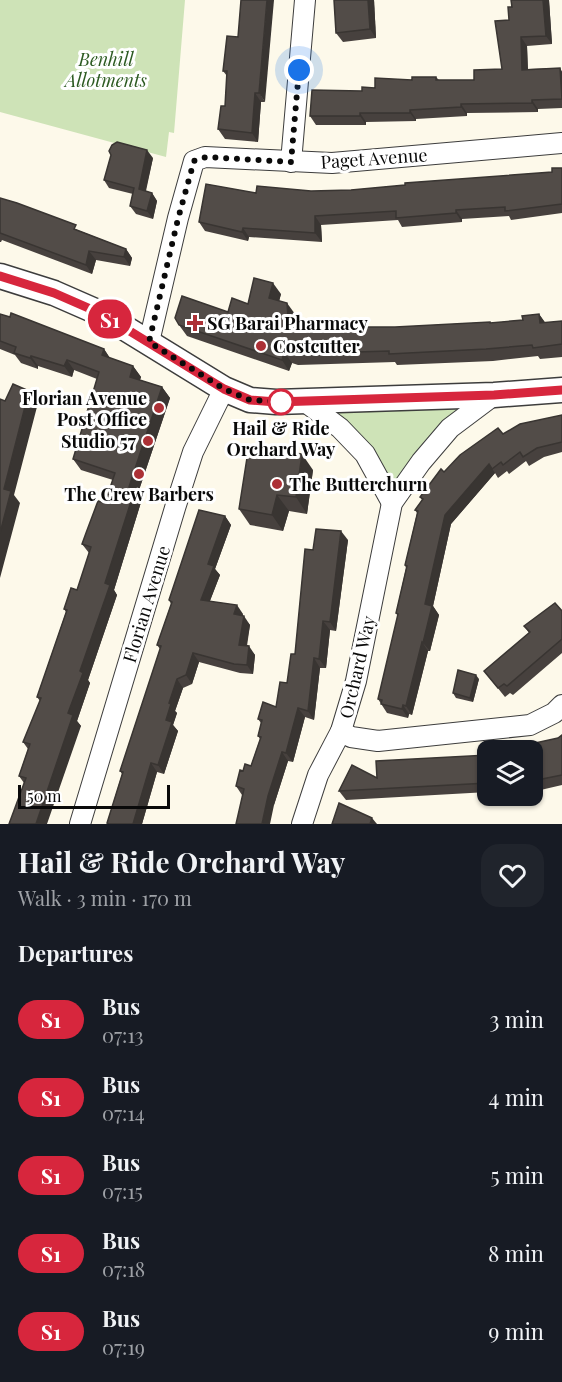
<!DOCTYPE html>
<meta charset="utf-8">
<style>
body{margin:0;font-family:"Playfair Display",serif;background:#20242c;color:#f1f3f6;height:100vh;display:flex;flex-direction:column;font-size:22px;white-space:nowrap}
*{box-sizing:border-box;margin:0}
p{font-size:20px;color:#9ea1a6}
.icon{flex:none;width:33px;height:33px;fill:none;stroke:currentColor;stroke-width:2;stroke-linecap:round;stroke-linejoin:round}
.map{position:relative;height:824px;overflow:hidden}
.details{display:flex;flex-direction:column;background:#171b24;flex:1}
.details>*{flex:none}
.badge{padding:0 12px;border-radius:20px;font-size:21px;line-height:39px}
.buttons{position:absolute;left:477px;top:740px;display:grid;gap:12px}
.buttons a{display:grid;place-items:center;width:66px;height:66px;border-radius:12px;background:#171b24;box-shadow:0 2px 4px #0004;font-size:30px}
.scale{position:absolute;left:18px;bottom:15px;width:152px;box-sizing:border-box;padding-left:6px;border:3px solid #0a0a0a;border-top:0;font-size:16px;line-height:21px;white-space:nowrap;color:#0a0a0a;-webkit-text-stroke:4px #fff;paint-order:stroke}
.you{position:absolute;width:30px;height:30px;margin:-15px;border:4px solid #fff;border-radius:50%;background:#1a73e8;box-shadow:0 0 0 9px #1a73e833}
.map>.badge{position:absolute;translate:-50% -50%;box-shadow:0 0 0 3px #fff}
h2{padding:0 18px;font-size:22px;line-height:54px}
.round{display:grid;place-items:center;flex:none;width:63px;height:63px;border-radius:18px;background:#20242c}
.headline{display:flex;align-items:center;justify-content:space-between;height:102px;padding:0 18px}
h1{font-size:28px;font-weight:700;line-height:45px}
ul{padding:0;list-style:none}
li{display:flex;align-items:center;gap:18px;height:78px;padding:0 18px}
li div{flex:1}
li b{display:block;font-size:22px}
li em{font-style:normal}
li .badge{min-width:66px;font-weight:700;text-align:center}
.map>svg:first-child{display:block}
.green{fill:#cee3b7}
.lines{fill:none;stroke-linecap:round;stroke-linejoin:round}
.minor-casing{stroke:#3d3d3d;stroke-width:22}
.tertiary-casing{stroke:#3d3d3d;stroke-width:27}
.minor{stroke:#fff;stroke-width:20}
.tertiary{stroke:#fff;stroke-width:24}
.wall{fill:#47413e}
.shaded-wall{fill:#393532}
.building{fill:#524c48;stroke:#393532;stroke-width:1.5}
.line-casing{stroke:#fff;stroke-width:14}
.line{stroke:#d7263d;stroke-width:9}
.walk{stroke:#0a0a0a;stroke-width:6;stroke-dasharray:0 10.8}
.poi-dot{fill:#ac3136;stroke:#fff;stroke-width:2}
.stop-dot{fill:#fff;stroke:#d7263d;stroke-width:3}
.labels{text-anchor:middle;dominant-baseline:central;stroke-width:6;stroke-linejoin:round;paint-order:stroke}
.park-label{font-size:18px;font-style:italic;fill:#2d5b22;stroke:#fff}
.street-label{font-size:18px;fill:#0a0a0a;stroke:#fff}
.poi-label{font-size:18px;font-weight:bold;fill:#0a0a0a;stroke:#fff;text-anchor:start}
.stop-label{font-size:18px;font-weight:bold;fill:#0a0a0a;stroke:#fff}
</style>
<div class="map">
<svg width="562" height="824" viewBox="0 0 562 824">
<rect width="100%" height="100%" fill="#fdf9ea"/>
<!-- green -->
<g class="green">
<polygon points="0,0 185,0 174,133 169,132 166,157 0,112"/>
<polygon points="484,399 393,495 315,404"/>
</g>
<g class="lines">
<defs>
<g id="minor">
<polyline points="291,162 305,0"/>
<polyline points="149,342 178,218 194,161 205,157 332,163 562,143"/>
<polyline points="304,401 340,428 365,454 392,503"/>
<polyline points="341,731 351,737 378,741 530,725 554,713 562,705"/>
<polyline points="80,824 175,508 193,452 224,389"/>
<polyline points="302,824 318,775 341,731 356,681 392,503 421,462 450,428 494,395"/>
</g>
<polyline id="tertiary" points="0,276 54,293 102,314 224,389 250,400 276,402 494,395 562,390"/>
</defs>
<!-- minor casing -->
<use href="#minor" class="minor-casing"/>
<!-- tertiary casing -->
<use href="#tertiary" class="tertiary-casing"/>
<!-- minor -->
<use href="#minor" class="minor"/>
<!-- tertiary -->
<use href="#tertiary" class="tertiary"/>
</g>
<!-- wall -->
<g class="wall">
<polygon points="334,0 374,0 376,38 343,42 336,33"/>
<polygon points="549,0 552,44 527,46 528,69 560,68 562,72 562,108 538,109 538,112 467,113 467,116 416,119 416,121 366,122 366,125 316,125 310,116 362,91 375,88 412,80 436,77 439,80 474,80 502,69 509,20"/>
<polygon points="227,36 265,102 261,102 258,142 225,139 218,129 225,106 227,76 223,71"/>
<polygon points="153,158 146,191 152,193 157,201 153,219 136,214 130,206 133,194 109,188 104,180"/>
<polygon points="562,168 562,213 511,220 509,216 462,219 462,222 402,227 398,220 321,225 322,242 249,237 248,241 205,231 199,222 256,193 351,190 552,172"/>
<polygon points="0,198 80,231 126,249 132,258 130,266 96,260 92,274 2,240 1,242 0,242"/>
<polygon points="281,294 279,301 295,314 296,331 342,330 491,323 523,320 539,314 545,323 562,321 562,357 540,359 538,356 493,361 397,365 395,362 298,365 292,363 289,371 187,336 179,325 228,312 248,304"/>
<polygon points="0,314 104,349 110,358 133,366 141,377 140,380 162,387 170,398 138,493 142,499 114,590 117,595 88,680 90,683 77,721 81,726 24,783 19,776 28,749 23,742 40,701 37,697 66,612 64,609 77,590 89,553 82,544 105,503 113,480 81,470 73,459 97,379 74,370 72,377 38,366 38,369 21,363 15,355 0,349"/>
<polygon points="562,415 562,452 544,457 529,466 526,461 509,474 507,471 498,478 495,473 451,524 433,606 439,615 430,651 428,651 412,715 409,714 408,718 387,713 378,699 398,616 396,613 406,568 405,565 417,513 415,510 422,500 420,497 444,472 503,434"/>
<polygon points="313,470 307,514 289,511 283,531 250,525 239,509"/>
<polygon points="225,516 231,525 215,569 220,575 210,601 243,614 242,616 250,625 247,646 255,655 253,674 240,673 199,662 192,684 183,688 175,711 177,713 173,725 178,731 164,774 157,772 142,824 107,824 107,823 122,774 120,771 160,649 157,645 171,604 169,600"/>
<polygon points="348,540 336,631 330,630 326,668 320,668 314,720 305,717 293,762 288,761 274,805 242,795 236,786 243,771 251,766 260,739 258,736 261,723 258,719 276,707 287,683 295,654 313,550"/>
<polygon points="562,611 562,653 513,695 510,693 505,697 484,671 529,633 524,626"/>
<polygon points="479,679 473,702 456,698 453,693"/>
<polygon points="562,735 562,785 532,792 532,750 558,738"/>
<polygon points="488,755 488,792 346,800 339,791 377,778"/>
</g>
<!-- shaded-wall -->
<g class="shaded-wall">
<polygon points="267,0 274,0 265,102 259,93"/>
<polygon points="368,0 374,0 376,38 370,29"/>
<polygon points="543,0 549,0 552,44 546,36"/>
<polygon points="521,37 527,46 528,78 522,70"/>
<polygon points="560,68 562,72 562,99"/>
<polygon points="255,93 261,102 258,142 252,133"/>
<polygon points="532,100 538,109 538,112 532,103"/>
<polygon points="461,104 467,113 467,116 461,107"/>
<polygon points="410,110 416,119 416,121 410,113"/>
<polygon points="360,113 366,122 366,125 360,116"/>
<polygon points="147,150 153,158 144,197 139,189"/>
<polygon points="152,193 157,201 153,219 147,211"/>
<polygon points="456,210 462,219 462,222 456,213"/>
<polygon points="315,216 321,225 322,242 315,233"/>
<polygon points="243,228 249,237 248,241 242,232"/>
<polygon points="126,249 132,258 130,266 124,257"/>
<polygon points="89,251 96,260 92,274 86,265"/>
<polygon points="273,283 281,294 277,309 269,298"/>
<polygon points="287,303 295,314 297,342 289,331"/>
<polygon points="539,314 547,325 540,323"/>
<polygon points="104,349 111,360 102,355"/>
<polygon points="284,352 292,363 289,371 282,360"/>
<polygon points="31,356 38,366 38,369 30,358"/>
<polygon points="67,360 74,370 72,377 64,366"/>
<polygon points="133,366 141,377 137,387 130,377"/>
<polygon points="162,387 170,398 138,493 142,499 114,590 117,595 88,680 90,683 77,721 81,726 47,824 36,824 80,671 129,487"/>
<polygon points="29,391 38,403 14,495 20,503 0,578 0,533 4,489"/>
<polygon points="302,454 313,470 307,514 296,497"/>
<polygon points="489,464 495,473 451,524 433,606 439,615 430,651 423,643 425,604 445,515"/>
<polygon points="277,495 289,511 283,531 272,515"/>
<polygon points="225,516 231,525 215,569 220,575 207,608 201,600 208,564"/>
<polygon points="341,531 348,540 336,631 330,622"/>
<polygon points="237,605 243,614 240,623 234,614"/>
<polygon points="244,616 250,625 245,653 239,645"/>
<polygon points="323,621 330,630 326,668 319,659"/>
<polygon points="422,642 428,651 412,715 406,706"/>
<polygon points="249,646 255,655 253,674 247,665"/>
<polygon points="193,653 199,662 192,684 186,675"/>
<polygon points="314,658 320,668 314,720 308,711"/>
<polygon points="476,675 479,679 473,702 470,698"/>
<polygon points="177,679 183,688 175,711 177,713 173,725 178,731 164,774 158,765 169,703"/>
<polygon points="403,705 409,714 408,718 402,709"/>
<polygon points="298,708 305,717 293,762 286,753"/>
<polygon points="282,752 288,761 274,805 270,824 262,824 268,796"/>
<polygon points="151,763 157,772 142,824 133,824"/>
<polygon points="372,818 377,824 370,824"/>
</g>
<!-- building -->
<g class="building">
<polygon points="241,0 267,0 259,93 255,93 252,133 218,129 221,106 225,106 227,71 223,71 227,36 238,37"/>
<polygon points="334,0 368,0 370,29 336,33"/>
<polygon points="511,0 543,0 546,36 521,37 522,70 560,68 562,99 532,100 532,103 461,104 461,107 410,110 410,113 360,113 360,116 310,116 312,90 362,91 362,87 375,88 375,78 412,80 412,77 436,77 436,80 474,80 474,70 502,69 495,21 509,20 508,7 512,7"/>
<polygon points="117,142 147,150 139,189 152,193 147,211 130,206 134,188 104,180 111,155 109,151 112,145"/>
<polygon points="552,168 562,168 562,204 505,211 505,207 456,210 456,213 396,218 396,211 315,216 315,233 243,228 242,232 199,222 206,184 256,193 257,186 311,191 351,190 405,185 405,183 552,172"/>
<polygon points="0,198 17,203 76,225 74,229 126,249 124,257 89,251 86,265 0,233"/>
<polygon points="254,278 273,283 269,298 287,303 289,331 342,330 342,327 395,327 490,322 490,323 523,320 522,316 539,314 540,323 562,321 562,344 533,348 532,345 486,349 389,354 389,351 290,354 284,352 282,360 179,325 175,318 182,296 228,312 232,298 248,304"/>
<polygon points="11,313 104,349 102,355 133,366 130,377 162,387 129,487 135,489 105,583 110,585 80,671 83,673 68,713 73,715 36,824 9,824 26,778 19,776 30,744 23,742 41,698 37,697 67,610 64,609 71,588 77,590 91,547 82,544 86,533 98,501 105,503 115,473 73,459 99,372 67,360 64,366 31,356 30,358 14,353 16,347 0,341 0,314 10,317"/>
<polygon points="13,384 29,391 4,489 11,491 0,533 0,399 5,401"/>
<polygon points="562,415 562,442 537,448 523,457 520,452 503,465 501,462 492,469 489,464 445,515 425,604 432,606 423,643 422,642 406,706 403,705 402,709 381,704 382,700 378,699 398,614 396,613 407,566 405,565 418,511 415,510 423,499 420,497 441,469 444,472 460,455 498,428 503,434 520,424"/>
<polygon points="249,445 302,454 296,497 277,495 272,515 239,509"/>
<polygon points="199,510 225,516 208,564 214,566 201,600 237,605 234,614 244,616 239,645 249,646 247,665 234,664 193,653 186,675 177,679 169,703 171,704 166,720 172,722 158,765 151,763 133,824 109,824 107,823 123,772 120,771 161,646 157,645 172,602 169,600"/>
<polygon points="316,529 341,531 330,622 323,621 319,659 314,658 308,711 298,708 286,753 282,752 268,796 262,824 236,824 244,789 236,786 240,770 243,771 245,764 251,766 261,737 258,736 262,720 258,719 263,702 276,707 280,682 287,683 291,654 295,654 305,549 313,550"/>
<polygon points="555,603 562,611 562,639 507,686 504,684 498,688 484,671 530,632 524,626"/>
<polygon points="458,670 476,675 470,698 453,693"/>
<polygon points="562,735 562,775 532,781 532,750 521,750 521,746 558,738"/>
<polygon points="488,755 488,783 339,791 352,765 377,778 376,761"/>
<polygon points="339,803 372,818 370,824 332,824"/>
</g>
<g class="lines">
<defs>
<polyline id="line" points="0,276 54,293 102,314 224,389 250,400 276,402 494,395 562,390"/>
</defs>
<!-- line casing -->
<use href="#line" class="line-casing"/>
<!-- line -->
<use href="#line" class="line"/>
<!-- walk -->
<polyline class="walk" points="281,402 250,400 224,389 149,342 178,219 194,161 206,157 291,162 299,70"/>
</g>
<!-- markers -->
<g class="poi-dot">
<path d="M192 314h6v6h6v6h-6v6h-6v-6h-6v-6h6z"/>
<circle cx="261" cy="346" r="6"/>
<circle cx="159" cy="408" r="6"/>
<circle cx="148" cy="441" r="6"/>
<circle cx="139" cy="474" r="6"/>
<circle cx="277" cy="484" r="6"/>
</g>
<circle class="stop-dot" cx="281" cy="402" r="12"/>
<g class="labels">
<!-- park labels -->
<g class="park-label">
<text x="106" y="59">Benhill<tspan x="106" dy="21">Allotments</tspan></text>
</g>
<!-- street labels -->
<g class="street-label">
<text transform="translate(374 158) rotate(-4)">Paget Avenue</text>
<text transform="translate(146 604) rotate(-73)">Florian Avenue</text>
<text transform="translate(357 667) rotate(-77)">Orchard Way</text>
</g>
<!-- poi labels -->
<g class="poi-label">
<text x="207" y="323">SG Barai Pharmacy</text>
<text x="273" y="346">Costcutter</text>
<text x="147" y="398" text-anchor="end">Florian Avenue<tspan x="147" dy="21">Post Office</tspan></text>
<text x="136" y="441" text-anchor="end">Studio 57</text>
<text x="289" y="484">The Butterchurn</text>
<text x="139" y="494" text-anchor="middle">The Crew Barbers</text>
</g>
<!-- stop labels -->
<g class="stop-label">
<text x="281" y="428">Hail &amp; Ride<tspan x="281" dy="21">Orchard Way</tspan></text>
</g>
</g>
</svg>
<div class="buttons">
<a><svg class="icon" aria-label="layers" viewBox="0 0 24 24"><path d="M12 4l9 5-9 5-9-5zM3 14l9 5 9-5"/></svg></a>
</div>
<div class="scale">50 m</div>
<div class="you" style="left:299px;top:70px"></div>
<b class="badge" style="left:110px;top:319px;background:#d7263d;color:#fff">S1</b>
</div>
<section class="details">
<div class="headline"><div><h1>Hail &amp; Ride Orchard Way</h1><p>Walk · 3 min · 170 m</p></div><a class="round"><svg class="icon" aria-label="heart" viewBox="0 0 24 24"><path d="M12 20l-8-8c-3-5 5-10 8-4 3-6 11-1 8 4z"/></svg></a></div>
<h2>Departures</h2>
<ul>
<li><span class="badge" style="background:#d7263d;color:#fff">S1</span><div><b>Bus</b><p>07:13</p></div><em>3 min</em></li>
<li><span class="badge" style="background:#d7263d;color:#fff">S1</span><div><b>Bus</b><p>07:14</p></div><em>4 min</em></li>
<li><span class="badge" style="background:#d7263d;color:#fff">S1</span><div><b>Bus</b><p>07:15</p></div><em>5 min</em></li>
<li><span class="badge" style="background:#d7263d;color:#fff">S1</span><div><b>Bus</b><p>07:18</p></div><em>8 min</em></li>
<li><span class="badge" style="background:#d7263d;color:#fff">S1</span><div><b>Bus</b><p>07:19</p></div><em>9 min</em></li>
</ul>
</section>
